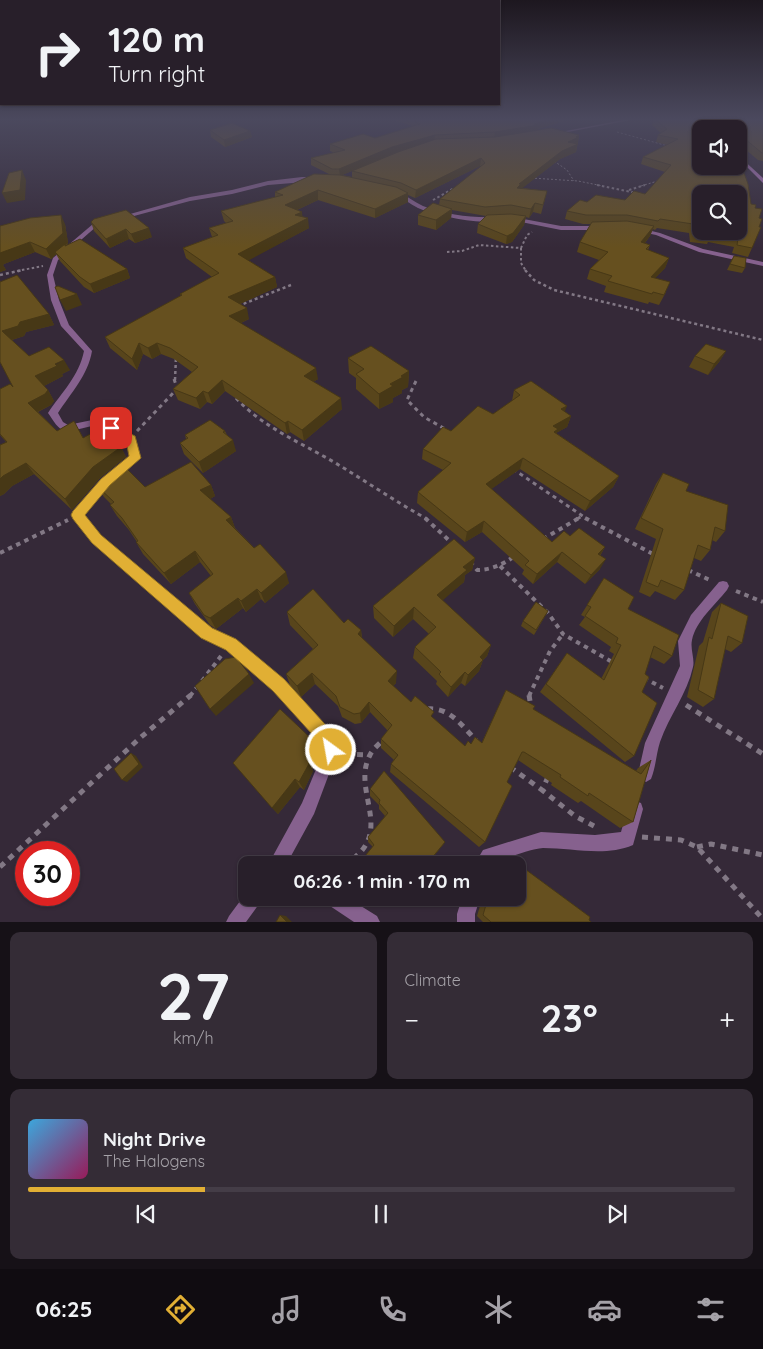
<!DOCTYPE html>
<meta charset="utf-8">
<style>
:root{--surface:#281f2a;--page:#342c36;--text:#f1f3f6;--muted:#a5a2a8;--line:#443d47;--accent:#e1af34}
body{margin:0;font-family:Quicksand,sans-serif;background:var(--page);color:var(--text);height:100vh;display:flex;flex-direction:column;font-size:19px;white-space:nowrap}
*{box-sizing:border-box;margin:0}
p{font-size:16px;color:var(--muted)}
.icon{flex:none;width:28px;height:28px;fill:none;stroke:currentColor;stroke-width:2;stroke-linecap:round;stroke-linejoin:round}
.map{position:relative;height:922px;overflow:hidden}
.drawer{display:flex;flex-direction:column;gap:10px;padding:10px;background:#161117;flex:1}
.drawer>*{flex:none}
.banner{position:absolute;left:0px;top:0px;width:500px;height:105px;box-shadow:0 1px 4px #0004,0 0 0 1px var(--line);background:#281f2a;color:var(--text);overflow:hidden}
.tools{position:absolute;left:692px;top:120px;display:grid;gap:10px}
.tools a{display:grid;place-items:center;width:55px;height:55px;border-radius:10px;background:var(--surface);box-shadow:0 1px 4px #0004,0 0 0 1px var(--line);font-size:25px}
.speed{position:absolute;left:15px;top:841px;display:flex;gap:10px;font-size:25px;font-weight:700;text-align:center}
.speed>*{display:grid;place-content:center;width:65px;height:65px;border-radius:50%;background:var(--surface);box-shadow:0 1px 4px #0004,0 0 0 1px var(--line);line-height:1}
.speed .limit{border:8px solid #d22;background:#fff;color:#111}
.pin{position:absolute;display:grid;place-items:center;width:42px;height:42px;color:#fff;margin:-21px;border-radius:10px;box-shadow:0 2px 8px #0006}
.me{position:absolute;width:55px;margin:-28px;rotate:328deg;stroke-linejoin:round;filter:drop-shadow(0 0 4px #0008)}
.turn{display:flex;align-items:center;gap:18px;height:105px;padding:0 25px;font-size:22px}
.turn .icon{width:65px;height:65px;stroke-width:2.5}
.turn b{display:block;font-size:35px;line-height:42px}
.big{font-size:38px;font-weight:700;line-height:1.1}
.drawer .tile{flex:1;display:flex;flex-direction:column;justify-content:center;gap:8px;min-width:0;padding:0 18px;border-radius:10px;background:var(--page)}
.drawer .dial{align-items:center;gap:0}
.dial b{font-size:65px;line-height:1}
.song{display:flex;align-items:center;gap:15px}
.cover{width:60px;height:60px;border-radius:8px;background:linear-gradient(135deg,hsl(200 70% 55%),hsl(330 70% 35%))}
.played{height:5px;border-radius:2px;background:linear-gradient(90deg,var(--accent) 25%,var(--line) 25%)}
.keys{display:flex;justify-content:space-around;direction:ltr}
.heat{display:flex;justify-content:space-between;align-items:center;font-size:28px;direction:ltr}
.drawer .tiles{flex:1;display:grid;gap:10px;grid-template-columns:1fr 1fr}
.tile:last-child{grid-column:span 2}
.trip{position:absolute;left:238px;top:856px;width:288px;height:50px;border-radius:10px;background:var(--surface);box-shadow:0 1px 4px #0004,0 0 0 1px var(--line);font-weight:700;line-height:50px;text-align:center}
.tab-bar{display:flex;height:80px;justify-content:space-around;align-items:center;background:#100c11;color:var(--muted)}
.tab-bar .icon{width:35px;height:35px}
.tab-bar .active{color:var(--accent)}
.tab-bar b{font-size:22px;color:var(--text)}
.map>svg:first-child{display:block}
</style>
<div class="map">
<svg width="763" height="922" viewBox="0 0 763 922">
<rect width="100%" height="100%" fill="#352938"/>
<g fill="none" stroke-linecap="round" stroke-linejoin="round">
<!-- path-far5 -->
<path stroke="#827885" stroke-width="1" stroke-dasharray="2 2" stroke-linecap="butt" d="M617,132L668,146
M554,161L567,170L574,181
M531,178L578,181L603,186
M641,186L661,180"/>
<!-- path-far4 -->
<path stroke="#827885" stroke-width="2" stroke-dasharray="2.5 2.5" stroke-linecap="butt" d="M597,185L636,193
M629,190L645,185
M433,200L454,188
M521,248V263L526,271
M447,252L462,251L479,245L521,248L527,235L532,232
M17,271L43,266"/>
<!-- path-far3 -->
<path stroke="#827885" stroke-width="2.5" stroke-dasharray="3 3" stroke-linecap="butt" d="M525,270L534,280L554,290L763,340
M0,275L23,270
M238,306L291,285
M175,380L176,357"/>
<!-- path-far2 -->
<path stroke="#827885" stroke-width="3" stroke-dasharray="4 4" stroke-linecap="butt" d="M174,379L177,388
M416,381L407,400L424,417L445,429
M236,398C264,429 307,445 342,467C370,484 398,503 427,519
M137,431L176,390
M513,469L587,519
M577,519L582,516"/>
<!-- path-far1 -->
<path stroke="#827885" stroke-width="4" stroke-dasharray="4.5 4.5" stroke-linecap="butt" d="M425,518L454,545
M585,518L655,555
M543,539L579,518
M0,553L68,520
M470,562L477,570C492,570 503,564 515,556
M500,566L548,613L563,634L614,663
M688,570L712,581
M736,591L763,602
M644,678L663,688
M202,681L221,656
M190,696L198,686
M529,696L550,651L563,634"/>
<!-- path -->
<path stroke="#827885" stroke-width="5" stroke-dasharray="6 6" stroke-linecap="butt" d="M529,695L531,707
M686,705L763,754
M427,709C450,707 461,725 476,740
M345,754L370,755
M510,767L542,790
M548,777L542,790L575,816L594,826
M642,837L681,840L697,847L763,919
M697,847L711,844L763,855
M303,863L320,865
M343,865C399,835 350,792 370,755C373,749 379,744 383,740
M0,867L140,738L191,695"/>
<!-- street -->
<path fill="#86618e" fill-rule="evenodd" d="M628,119H636L552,135L550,134Z
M302,177H317L320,179L317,181L268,185L232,194L190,201L119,220L116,218L190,197L232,190L268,181Z
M396,191C406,195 414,202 423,206C446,215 472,218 496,217L499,219C485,227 434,215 418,208C410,204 403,198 394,194V192Z
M513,217L561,226H602L605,228L602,230H561L511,220V218Z
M105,220L108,222L107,223L97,226L58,260L53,275L59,300L69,325L92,351C88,375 71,393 58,413L63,422L68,425L97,419L134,436L140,458L109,485L84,515L101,536L212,629L236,640L283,680L332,734L338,750L314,814L291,856L294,859L296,865H268L302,803L324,750L321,744L273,690L226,650L202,637L93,542L72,515L101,479L130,457L127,440L96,425L67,432C57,429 54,421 48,413C62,392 79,376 84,351L61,326L51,300L47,275L53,258L93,224Z
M639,228L660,233L703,249L763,262V266L699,252L656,235L637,231L636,230Z
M723,581L727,582L729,586L727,590C715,605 696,621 692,640C690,649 695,659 693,667C687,694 669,716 660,742C656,754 656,767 651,779L646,782L641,779L638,774L645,743L680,666L678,641L691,615L719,582Z
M635,801L641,803L643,809L633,845C605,857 573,848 543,848C529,849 508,858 494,863L493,865H474L483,850L541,832L595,835L621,832L629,803Z
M246,893V898H262L259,904L246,922H226L229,916Z
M324,898H348L377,916L380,922H354L327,904Z
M462,898H480L475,914V922H457V914Z"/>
<!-- secondary -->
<path fill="#b87cc5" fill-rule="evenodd" d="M684,119H688L702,129L701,131Z
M739,156L763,178V183L739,159Z"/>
</g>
<!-- wall -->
<path fill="#58451b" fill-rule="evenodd" d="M36,119H62L50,122Z
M391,119H570L538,129V130L579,135V137L576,152L560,159L522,188L547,191L541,214L533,212L529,218L526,217L524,225L512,242L506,244L477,233L478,224L486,216L452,210L451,218L436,230L418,225V215L439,205L440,199L481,167L480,166L415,198L408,195V202L375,218L318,200L297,210L302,212V217L309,228L248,260L275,277L277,287L240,304L249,319L241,323L318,379L313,382L342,409L304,441L290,432L287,434L225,391L212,404L207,402L200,409L178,400L173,389L192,372L174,359L161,354L152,359L143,354L137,370L110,348L105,337L181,296L180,294L212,277L186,258L183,248L212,237L209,228L226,223L224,221L221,211L275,197V192L329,174L311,165V158L335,153L330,151V144L375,138L413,126ZM386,157L352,171V177L342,175Z
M654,119H693L701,166L751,204L755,208L759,218V227L752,248L748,257L732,253L734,247L708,242L707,244L690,242L689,233L657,228L655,230L653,229L650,236L645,243L650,245L648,250L669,258L665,268L655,278L666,292L659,305L649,302L648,304L604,292L606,286L587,279L590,269L599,260L577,252L580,242L591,224H583L565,219L567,211L587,202L625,200L645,194L665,172L641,164L643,157L667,145L656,142L658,135L661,133L652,125Z
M705,119H763V161L758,160L739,144V129H717Z
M210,130L250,131L252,137L225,147L211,137Z
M94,219L152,237L135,243L129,239L110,248L94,231L91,222Z
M65,224L68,243L66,246L127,269L130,278L94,293L84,287L60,261L56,254L51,259L35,252L4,264L3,265L6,270L0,272V226Z
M734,256L745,268L742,273L727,270Z
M0,282L49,314L54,325L26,332L24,336L12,340L29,356L70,370L62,374L63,376L44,386L48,390L54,401L51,405L38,412L57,431L80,432L83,438L121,447L126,457L100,478L72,510L34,474L12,486L4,494L0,496V445L6,442L0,435V389L13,387Z
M726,351L719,362L708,375L689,367L695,356Z
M348,358L409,371L408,387L402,390V393L393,398V402L379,409L356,389V378L349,373Z
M514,390L565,412L571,416L567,427L556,433L619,476L613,487L585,511L520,469L491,489L552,542L570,536L605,547L600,556V569L585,584L557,562L533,584L522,574L524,570L482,532L465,542L417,503L418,492L443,470L422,459L423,449L451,431L493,414L512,401Z
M225,431L227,435L236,451L203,473L184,454L180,443L186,439L185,435Z
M663,473L686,491L725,531L716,542L712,540L710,550L701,561L694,558L684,590L675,600L655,591L650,597L639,592L656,539L635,529L656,484Z
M96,485L145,487L211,485L215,496L210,499L231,517L235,528L289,583L265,603L261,599L246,612L243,608L216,629L210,625L195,604L189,593L211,576L200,562L171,584L143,554L136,542H137L129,530L117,516L110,505L111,504L104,497Z
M475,558L472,570L465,575L464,582L442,600L491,645L487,656L483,660L479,671L465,686L461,683L448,697L436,684L437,681L413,658L415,647L429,634L413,619L393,637L374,618L373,606Z
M604,578L628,609L672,656L664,664L650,657L645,674L634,756L625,762L540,692L567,653L601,679L614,654L609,651L611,647L579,625L585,617L581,615Z
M721,603L742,643L731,652L725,649L714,699L703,707L687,697L699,646L703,642L712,612Z
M548,611L534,635L521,626L523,621Z
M287,612L344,623L361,630L362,638L396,683L393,686L411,702L432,717L465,746L471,744L482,742L506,690L533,709L636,771L638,768L651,760L633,822L620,828L581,801L578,803L551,785L552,783L518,760L507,782L485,842L479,847L390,772L391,764L394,760L381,748V739L388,731L370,712L361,723L355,724L342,717L338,706L315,684L301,697L290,685L286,674L313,649L290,625Z
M317,744L320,754L312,769L313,771L304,790L300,787L278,814L233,763Z
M370,789L445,842L427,865H362L361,861L373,847L368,842V837L385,816L379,809V805L370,796Z
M510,858L590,917L589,920L591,922H483L477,916L482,899L480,898H516V865H493Z"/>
<!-- shaded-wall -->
<path fill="#473816" d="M48,119H62L50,122Z
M551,119H570L538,129L537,132L494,139L495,132L534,124Z
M250,131L252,137L225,147L224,140Z
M435,135L434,141L392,154L340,176L339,169L392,147Z
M579,135L576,152L560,159L520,190L517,188L519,184L568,142Z
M481,158L480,166L415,198L416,190Z
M22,170L26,180L25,200L7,203L2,193Z
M318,190V200L286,215L285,205Z
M408,193V202L375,218V209Z
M535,203L533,212L529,218L531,209Z
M452,209L451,218L436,230V220Z
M302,212L303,221L308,218L309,228L240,265L238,254L295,215Z
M61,215L65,224L68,243L65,245L69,253L55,252L56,254L51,259L46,249Z
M526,216L524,225L512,242L506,244L507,236Z
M654,226L650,236L638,252L641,242Z
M149,228L152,237L135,243L131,234Z
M126,229L129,239L110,248L106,239Z
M30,242L35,252L4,264L3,265L6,270L0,272V253Z
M669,258L665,268L647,287L651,277Z
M127,269L130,278L94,293L90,284Z
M275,277L277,287L231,308L228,297Z
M77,294L82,305L66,311L60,300Z
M247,308L249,319L232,327L229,316Z
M49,314L54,325L26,332L24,336L8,341L2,331L20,322Z
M139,343L143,354L137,370L132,359Z
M157,343L161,354L152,359L148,348Z
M726,351L719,362L708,375L714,364Z
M64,360L70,370L62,374L63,376L42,387L35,376Z
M316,368L318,379L305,387L304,376Z
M409,371L408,387L402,390V393L393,398V402L379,409V394L401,376Z
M222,380L225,391L212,404L208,393Z
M48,390L54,401L51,405L35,413L28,403Z
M203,391L207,402L200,409L196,398Z
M341,398L342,409L304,441L302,430Z
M567,406L563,416L561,409Z
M571,416L567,427L556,433L554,440L553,426Z
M288,421L290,432L287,434L285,423Z
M233,440L236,451L203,473L199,462Z
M121,447L126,457L100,478L72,510L65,499L93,467Z
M523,458L520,469L483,495L486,484Z
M26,463L34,474L12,486L4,494L0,496V479L3,476Z
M619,476L613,487L585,511L590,501Z
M211,485L215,496L205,502L200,490Z
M231,517L235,528L226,520Z
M484,521L482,532L465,542L467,532Z
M605,547L599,557L598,554Z
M195,551L200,562L171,584L164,573Z
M562,552L557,562L533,584L537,574Z
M475,558L472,570L465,575L464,582L435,607L437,595L463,567Z
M606,559L600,569L585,584L591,575Z
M286,572L289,583L265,603L261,593Z
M257,589L261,599L246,612L241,601Z
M238,598L243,608L216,629L210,618Z
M414,607L413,619L393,637L394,626Z
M361,630L362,642L358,634Z
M491,645L487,656L483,660L479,671L465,686L468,675L480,657Z
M397,671L396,683L388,692V681Z
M465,672L461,683L448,697L451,687Z
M312,673L315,684L301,697L297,686Z
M249,674L254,683L216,716L210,709Z
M369,702L370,712L361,723L360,713Z
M317,744L320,754L312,769L313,771L304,790L299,782L308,761Z
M131,753L136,756L143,767L127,782L122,780Z
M295,779L300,787L278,814L272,808Z
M280,915L286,916L292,922H287Z"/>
<!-- building -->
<path fill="#66501f" stroke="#473816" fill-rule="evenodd" d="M411,119H551L534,124L538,125L495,132L435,135L392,147L339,169H332L311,158L345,150L330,144L363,134L375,138L420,124L415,122L419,121Z
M655,119H693L695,120L701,137V166L742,167L748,184L751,204L756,205L755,208L762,209L759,218L762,219L759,227H761L752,248L737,245L738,238L712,233L711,235L694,233L693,224L660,219L658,221L627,215H586L567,211L580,200L587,202L596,195L625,200L634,191L645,194L671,165L643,157L678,139L658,135L667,129ZM701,194H739V231H701Z
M717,119H763V153H762L739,134V129H733L723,121L725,126Z
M232,123L250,131L224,140L210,130Z
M551,128L579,135L576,137H579L568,142L578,144L562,151L519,184H521L517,188L547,191L543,205L535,203L531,209L511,205L485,207L440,199L485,163L481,158L416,190L401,183L352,171L398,152L436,139L495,137Z
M22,170L20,190L2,193L9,173Z
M314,174L340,175L396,187L408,193L375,209L318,190L285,205L302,212L295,215L308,218L238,254L275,277L228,297L247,308L229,316L316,368L304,376L341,398L302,430L288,421L285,423L222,380L208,393L203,391L196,398L173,389L198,367L170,348L157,343L148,348L139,343L132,359L105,337L182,295L180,294L219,273L183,248L218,235L209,228L233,221L221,211L283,195L275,192Z
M433,203L452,209L436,220L418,215Z
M126,210L149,228L131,234L126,229L106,239L91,222L94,219Z
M511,214L526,216L513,233L507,236L478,224L487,215Z
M61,215L63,233L46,249L30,242L0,253V226L30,218Z
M627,221L654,226L641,242L650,245L646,249L669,258L651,277L670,282L664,295L653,292L652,294L608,281L612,276L590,269L608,252L580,242L592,222Z
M80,239L127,269L90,284L80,277L55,252L65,244V246Z
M734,256L746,258L745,268L730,264Z
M17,275L49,314L20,322L18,326L2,331L29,356L49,347L64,360L55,364L57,366L35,376L48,390L45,394L28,403L57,431L74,421L83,438L101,428L121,447L93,467L65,499L26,463L3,476L0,479V445L7,442L0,434V389L10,384L13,387L0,362V282Z
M58,286L77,294L60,300L55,287Z
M706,344L726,351L714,364L695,356Z
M371,346L409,371L401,376L403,377L390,384L393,386L379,394L356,374L364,369L348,358Z
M531,381L567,406L561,409L571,416L553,426L558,429L554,432L619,476L590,501L523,458L486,484L552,542L564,531L570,536L579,528L605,547L598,554L606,559L591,575L562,552L537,574L525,565L529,561L484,521L467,532L418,492L451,463L423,449L443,427L451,431L478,406L493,414L520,395L514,390Z
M210,420L225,431L223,432L233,440L199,462L180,443L188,438L185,435Z
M191,462L211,485L200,490L231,517L226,520L254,548L260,544L286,572L261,593L257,589L241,601L238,598L210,618L204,615L189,593L213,574L195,551L164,573L136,542L138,541L122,518L110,505L114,502L96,485L126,468L145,487Z
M663,473L689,484L686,491L728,505L725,531L715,527L710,550L698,545L684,590L661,580L658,587L646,582L663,529L641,518Z
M454,539L475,558L463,567L467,570L437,595L491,645L480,657L483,660L468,675L465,672L451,687L439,674L441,672L415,647L436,627L414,607L394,626L373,606Z
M604,578L634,597L628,609L679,635L672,656L654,646L645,674L649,677L642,692L657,703L634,756L546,684L567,653L604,680L621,645L616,643L618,638L585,616L591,607L587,605Z
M313,589L344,623L348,619L361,630L358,634L397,671L388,681L411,702L415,696L434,712L431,716L465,746L468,741L471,744L475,737L482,743L506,690L535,706L533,709L641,774L651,760L633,822L589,793L588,796L560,777L561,775L524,752H522L507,782L512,786L485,842L391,764L398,755L381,739L392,725L369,702L360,713L354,714L340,707L336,696L312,673L297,686L286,674L318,645L287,612Z
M536,602L548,611L536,630L523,621Z
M721,603L748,616L742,643L728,636L714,699L698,690L709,637L712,639Z
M236,657L249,674L210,709L195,686L225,659Z
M280,709L317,744L308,761L310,762L299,782L295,779L272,808L233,763Z
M131,753L139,764L122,780L114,769Z
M384,771L445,842L426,865H364L361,861L374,845L368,837L388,813L379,803L380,800L370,789Z
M510,858L590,917L589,920L591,922H491L483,915L488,898H516V865H495L496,863Z
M280,915L287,922H276Z"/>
<!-- sky -->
<linearGradient id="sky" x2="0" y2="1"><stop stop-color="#1d171f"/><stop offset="0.48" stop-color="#4b495e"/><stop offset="1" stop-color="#4b495e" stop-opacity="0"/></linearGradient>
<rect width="763" height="248" fill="url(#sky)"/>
<!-- route -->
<path fill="#e1af34" stroke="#927222" d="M111,424L135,436L141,458L110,485L85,515L101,535L212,628L236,639L284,679L333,733L340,750L337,756L331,758L325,756L321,744L273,691L226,650L201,638L92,543L73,519L71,515L73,511L101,479L129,456L126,441L106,428Z"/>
</svg>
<div class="tools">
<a><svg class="icon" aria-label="sound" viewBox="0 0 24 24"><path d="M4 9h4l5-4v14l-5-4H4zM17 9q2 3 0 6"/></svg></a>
<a><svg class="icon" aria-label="search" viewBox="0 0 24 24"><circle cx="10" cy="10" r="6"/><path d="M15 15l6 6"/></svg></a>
</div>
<div class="speed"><div class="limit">30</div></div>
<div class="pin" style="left:111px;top:428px;background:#d93025"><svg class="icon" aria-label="arrive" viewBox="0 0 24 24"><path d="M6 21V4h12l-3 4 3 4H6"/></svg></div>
<svg class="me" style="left:331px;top:750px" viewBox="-20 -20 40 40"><circle r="17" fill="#e1af34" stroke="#fff" stroke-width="3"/><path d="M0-11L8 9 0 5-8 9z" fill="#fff"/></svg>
<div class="trip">06:26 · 1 min · 170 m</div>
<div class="banner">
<div class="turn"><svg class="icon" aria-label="right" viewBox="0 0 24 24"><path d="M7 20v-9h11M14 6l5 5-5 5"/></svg><div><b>120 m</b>Turn right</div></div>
</div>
</div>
<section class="drawer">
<div class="tiles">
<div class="tile dial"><b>27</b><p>km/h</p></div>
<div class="tile"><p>Climate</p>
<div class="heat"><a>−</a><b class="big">23°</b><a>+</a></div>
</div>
<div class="tile">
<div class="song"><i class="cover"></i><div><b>Night Drive</b><p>The Halogens</p></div></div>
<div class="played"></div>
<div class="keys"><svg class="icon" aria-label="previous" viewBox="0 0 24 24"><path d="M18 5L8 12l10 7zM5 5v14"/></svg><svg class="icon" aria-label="pause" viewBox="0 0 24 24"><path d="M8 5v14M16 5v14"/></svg><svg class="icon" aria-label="next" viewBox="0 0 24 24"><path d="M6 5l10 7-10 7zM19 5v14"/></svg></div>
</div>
</div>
</section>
<nav class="tab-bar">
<b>06:25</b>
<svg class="icon active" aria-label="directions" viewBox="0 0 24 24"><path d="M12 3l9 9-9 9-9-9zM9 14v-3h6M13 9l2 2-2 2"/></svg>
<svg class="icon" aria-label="music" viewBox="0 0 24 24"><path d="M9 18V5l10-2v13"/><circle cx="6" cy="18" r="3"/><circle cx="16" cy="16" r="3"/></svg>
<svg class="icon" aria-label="phone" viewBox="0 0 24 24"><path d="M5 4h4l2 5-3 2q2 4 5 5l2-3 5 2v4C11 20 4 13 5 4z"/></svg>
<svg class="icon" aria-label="climate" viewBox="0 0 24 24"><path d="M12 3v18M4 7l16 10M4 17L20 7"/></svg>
<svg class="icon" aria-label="car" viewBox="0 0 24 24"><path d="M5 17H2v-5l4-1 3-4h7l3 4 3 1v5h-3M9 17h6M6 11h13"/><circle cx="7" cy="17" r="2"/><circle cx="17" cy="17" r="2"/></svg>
<svg class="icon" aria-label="filters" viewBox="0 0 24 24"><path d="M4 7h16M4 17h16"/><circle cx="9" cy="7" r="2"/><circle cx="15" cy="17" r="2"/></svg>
</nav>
